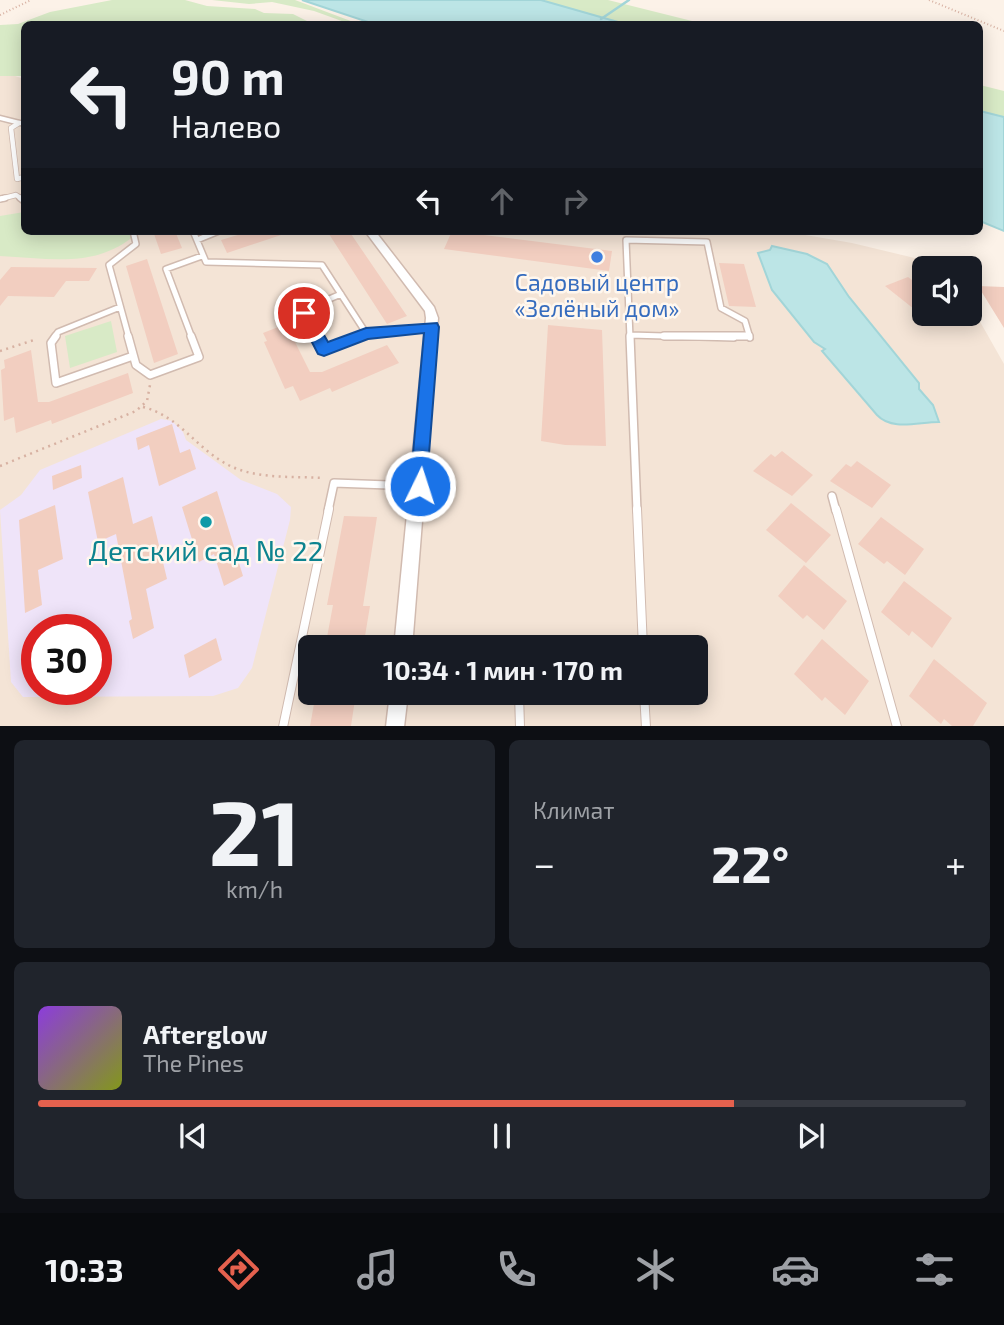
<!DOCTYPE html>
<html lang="ru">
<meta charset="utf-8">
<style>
:root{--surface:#171b24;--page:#20242c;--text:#f1f3f6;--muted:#9ea1a6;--line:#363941;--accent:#e5614e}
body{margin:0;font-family:"Exo 2",sans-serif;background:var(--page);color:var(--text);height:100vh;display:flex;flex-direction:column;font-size:26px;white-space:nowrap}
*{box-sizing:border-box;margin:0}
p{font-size:23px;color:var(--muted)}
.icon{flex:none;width:38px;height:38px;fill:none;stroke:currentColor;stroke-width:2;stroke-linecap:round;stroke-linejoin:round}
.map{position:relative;height:726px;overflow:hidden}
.sheet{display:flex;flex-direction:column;gap:14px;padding:14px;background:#0d0f14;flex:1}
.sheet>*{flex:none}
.guide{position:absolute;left:21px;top:21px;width:962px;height:214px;border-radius:10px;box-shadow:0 4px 18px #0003;background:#171b24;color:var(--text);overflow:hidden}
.tools{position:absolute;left:912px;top:256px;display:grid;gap:14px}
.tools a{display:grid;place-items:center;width:70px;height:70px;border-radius:10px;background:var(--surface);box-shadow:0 4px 18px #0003;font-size:35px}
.speed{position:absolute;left:21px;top:614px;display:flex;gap:14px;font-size:35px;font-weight:700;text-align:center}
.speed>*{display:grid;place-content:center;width:91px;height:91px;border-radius:50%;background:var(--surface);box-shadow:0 4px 18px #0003;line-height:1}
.speed .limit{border:10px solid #d22;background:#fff;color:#111}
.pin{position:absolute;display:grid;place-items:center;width:60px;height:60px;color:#fff;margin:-30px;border:4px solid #fff;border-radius:50%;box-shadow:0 2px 7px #0007}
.me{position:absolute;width:77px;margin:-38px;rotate:4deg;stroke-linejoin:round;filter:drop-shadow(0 0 5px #0008)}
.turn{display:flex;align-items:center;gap:24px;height:147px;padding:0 35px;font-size:32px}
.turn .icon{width:91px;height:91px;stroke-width:2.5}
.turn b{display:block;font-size:49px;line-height:60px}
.lanes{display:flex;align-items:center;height:66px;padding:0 35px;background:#0003;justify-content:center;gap:35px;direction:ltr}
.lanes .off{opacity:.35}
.big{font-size:52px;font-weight:700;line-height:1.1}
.sheet .widget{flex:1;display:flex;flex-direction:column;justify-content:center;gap:10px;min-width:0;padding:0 24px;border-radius:10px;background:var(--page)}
.sheet .dial{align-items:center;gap:0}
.dial b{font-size:91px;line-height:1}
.song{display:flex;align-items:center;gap:21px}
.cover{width:84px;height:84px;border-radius:10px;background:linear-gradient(135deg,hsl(270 70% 55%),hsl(70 70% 35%))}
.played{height:7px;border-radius:4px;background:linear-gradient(90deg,var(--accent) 75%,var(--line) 75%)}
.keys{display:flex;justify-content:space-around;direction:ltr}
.heat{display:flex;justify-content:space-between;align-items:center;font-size:38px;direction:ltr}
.sheet .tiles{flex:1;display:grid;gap:14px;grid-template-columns:1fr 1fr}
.widget:last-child{grid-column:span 2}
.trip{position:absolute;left:298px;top:635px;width:410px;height:70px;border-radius:10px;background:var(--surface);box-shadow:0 4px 18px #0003;font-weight:700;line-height:70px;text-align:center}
.menu{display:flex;height:112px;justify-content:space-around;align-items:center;background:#090b0e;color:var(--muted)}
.menu .icon{width:49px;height:49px}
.menu .selected{color:var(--accent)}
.menu b{font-size:32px;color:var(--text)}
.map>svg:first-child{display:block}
</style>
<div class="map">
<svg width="1004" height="727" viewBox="0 0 1004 727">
<rect width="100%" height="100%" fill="#fcf2e8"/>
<!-- residential -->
<path fill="#f4e4d6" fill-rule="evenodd" d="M0,71L24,79V231H782L852,243L948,266L924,268V313H970V304L1004,364V726H0ZM37,630H96V690H37ZM310,648H695V693H310Z"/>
<!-- education -->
<path fill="#efe4f9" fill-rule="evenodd" d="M161,419L172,421L183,432L186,440L241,480L277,494L291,507L290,520L252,668L238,688L213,696L23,697L11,682L0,510L21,495L40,470ZM37,630H96V690H37Z"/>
<!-- green -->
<path fill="#d8eac6" d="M112,0H185L207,6L255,9L264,13L293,14L313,24H24V76H0V25L18,24L50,12Z
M212,0H295L356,23L350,24L314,11L272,2L249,4Z
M543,0H608L704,24H618Z
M980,85L1004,91V120L980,114Z
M24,212V231H128L134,236C93,269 49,258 0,256V216Z
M111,321L117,352L70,368L65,336Z"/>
<!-- water -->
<path fill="#bce5e6" stroke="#a2d5d8" stroke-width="2" d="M302,0H541L625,24H374Z
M980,111L1004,117V231L980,221Z
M772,246L807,254L827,264L849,297L919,383V389L933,405L939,422C918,422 892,431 877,415L822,351L825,349L814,342L772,290L758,253L770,250Z"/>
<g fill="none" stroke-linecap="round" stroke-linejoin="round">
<!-- stream -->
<path stroke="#a2d5d8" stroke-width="2.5" d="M601,19L629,0"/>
</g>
<!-- building -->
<path fill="#f2cec0" d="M153,231H175L182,248L161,254Z
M251,231H286L287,233L227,253L221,240Z
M327,231H349L407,316L387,324Z
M452,231L612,251L609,271L444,249Z
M147,259L178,354L154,363L126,266Z
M719,263L744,264L756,307L729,306Z
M11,267L97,268L89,281H66L54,297L8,296L0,306V280Z
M908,277L924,289V305L914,309L885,286Z
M978,286L1004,287V328Z
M286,324L310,372H322L387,345L399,363L332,392L330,388L300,401L293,386L285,389L264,342L267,341L263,333Z
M548,325L602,330L606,446L565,445L541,441Z
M31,350L38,402H49L128,373L133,393L52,424L51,420L16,433L14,417L4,421L1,370L5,368L4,360Z
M172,424L180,453L190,449L196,469L159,486L149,445L138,450L136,438Z
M782,451L813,475L792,496L753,471L771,454L775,457Z
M857,461L891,485L872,508L830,481L846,464L851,467Z
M81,465L82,478L53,490L52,476Z
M123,477L133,524L152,516L167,579L146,589L154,628L133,639L129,621L132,619L116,534L98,542L88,492Z
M217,491L243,576L224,586L214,554L199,562L182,507Z
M791,503L831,535L806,563L766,530Z
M55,505L63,559L38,570L42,605L25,613L19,520Z
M344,516L377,517L363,606H370L363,648H325L333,605H327Z
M881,517L924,549L905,575L887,561L884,564L858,544Z
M804,565L847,601L824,630L807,615L803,619L778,596Z
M904,581L952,618L932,648L912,631L909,636L881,612Z
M216,638L222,660L189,678L184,655Z
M822,639L869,681L845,715L825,697L822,701L794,674Z
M934,659L987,703L973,726H952L944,719L941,724L909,696Z
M316,693H356L351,726H310Z"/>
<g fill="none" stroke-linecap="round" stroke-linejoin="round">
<!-- lane-far3 casing -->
<g stroke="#d1bbb0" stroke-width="6">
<path id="lane-far3" d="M19,123L11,128L17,179L24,177
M16,195L22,199
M0,199L16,195"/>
</g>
<!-- lane-far2 casing -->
<g stroke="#d1bbb0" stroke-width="8">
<path id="lane-far2" d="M20,198L24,201
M0,199L5,198
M193,231L206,262L322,265L366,333
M197,240L219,231
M630,335L734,338
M54,338L58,332L120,307
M129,338L109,265L136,244L133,231
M192,338L166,269L202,256
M317,338L304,313L308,308L341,294
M355,338L366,333L432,327
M630,338L626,240L707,242L721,308L745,321L750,338"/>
</g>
<!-- lane-far1 casing -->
<g stroke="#d1bbb0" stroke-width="10">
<path id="lane-far1" d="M56,336L51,343L56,383L133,356
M128,336L136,365L150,375L199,357L191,336
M316,336L324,350L359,336
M630,336L637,511
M664,336H749
M832,496L836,511
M328,511L334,483L416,486"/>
</g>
<!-- lane casing -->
<g stroke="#d1bbb0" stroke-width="10">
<path id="lane" d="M637,509L643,648
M836,509L897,727
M518,648V641L643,646
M519,693L520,727
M644,693L646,727
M283,727L329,509"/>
</g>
<!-- street casing -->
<g stroke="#d1bbb0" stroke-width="3">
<path id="street" d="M0,116L24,122V126L0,120Z
M365,231H375L434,307L438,318L412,648H394L426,318L425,311Z
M390,693H408L404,727H386Z"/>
</g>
<!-- path-far1 -->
<path stroke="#d7b1a2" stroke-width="2" stroke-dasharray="1 2.5" stroke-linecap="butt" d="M929,0L1004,31
M0,15L31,0"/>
<!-- path -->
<path stroke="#d7b1a2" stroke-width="2.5" stroke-dasharray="2 4.5" stroke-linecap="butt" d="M0,351L34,340
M143,407C178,416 193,444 223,462C252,480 291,476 324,478
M0,466L136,411L147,401L150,385"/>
<!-- lane-far3 -->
<use href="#lane-far3" stroke="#fff" stroke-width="4.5"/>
<!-- lane-far2 -->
<use href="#lane-far2" stroke="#fff" stroke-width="5"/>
<!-- lane-far1 -->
<use href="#lane-far1" stroke="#fff" stroke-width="7"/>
<!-- lane -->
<use href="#lane" stroke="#fff" stroke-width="8"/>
<!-- street -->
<use href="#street" fill="#fff" fill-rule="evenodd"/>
</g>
<!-- route -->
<path fill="#1a73e8" stroke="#114b97" stroke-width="2" d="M304,308L309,309L328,342L366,328L437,323L439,327L426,492L420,495L413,492L410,486L424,333L368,339L324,356L318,354L297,313Z"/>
<!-- markers -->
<circle fill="#3f7fe0" stroke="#fff7ee" stroke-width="2.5" cx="597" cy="257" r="7"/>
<circle fill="#0f9aa8" stroke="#fff7ee" stroke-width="2.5" cx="206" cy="522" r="7"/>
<g text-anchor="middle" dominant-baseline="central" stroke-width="5" stroke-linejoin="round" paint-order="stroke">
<!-- shop labels -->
<g font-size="23" fill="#366cbe" stroke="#fff7ee">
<text x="597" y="282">Садовый центр<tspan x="597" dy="26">«Зелёный дом»</tspan></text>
</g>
<!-- near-culture labels -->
<g font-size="28" fill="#0d838f" stroke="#fff7ee">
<text x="206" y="550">Детский сад № 22</text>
</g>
</g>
</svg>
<div class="tools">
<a><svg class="icon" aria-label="sound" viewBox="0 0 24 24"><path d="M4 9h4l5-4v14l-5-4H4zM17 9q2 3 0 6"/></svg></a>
</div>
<div class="speed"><div class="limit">30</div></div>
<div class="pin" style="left:304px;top:313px;background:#d93025"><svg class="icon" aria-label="arrive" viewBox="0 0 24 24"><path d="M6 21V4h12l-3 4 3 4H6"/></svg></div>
<svg class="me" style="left:420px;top:486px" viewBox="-20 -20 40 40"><circle r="17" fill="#1a73e8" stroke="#fff" stroke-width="3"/><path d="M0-11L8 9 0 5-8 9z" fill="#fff"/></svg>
<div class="trip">10:34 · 1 мин · 170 m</div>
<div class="guide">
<div class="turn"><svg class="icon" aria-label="left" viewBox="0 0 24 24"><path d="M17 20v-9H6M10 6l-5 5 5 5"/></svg><div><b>90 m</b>Налево</div></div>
<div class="lanes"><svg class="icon" aria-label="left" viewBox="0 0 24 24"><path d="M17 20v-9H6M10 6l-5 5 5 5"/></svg><svg class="icon off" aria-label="ahead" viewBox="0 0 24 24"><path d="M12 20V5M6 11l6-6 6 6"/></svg><svg class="icon off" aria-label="right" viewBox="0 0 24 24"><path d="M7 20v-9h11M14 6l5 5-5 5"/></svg></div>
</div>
</div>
<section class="sheet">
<div class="tiles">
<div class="widget dial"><b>21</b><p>km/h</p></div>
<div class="widget"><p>Климат</p>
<div class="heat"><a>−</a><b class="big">22°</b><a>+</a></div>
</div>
<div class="widget">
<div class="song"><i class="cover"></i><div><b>Afterglow</b><p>The Pines</p></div></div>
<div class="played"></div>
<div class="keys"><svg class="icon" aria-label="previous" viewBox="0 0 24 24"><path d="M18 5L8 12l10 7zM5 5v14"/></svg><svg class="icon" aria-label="pause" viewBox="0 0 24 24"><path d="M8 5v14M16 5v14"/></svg><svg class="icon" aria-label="next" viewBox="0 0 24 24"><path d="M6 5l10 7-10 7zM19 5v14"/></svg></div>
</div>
</div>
</section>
<nav class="menu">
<b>10:33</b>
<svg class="icon selected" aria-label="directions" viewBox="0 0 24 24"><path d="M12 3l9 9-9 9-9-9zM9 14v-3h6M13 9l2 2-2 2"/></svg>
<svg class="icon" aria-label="music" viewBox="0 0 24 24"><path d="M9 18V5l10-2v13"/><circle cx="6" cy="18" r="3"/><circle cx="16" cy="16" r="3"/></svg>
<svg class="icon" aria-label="phone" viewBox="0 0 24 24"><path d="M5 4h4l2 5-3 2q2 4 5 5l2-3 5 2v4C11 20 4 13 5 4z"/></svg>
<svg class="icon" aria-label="climate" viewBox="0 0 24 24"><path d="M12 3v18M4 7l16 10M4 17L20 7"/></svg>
<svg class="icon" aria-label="car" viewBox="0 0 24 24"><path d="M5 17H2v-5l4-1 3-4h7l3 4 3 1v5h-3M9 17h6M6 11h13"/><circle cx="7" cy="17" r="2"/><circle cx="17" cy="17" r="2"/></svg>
<svg class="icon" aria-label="filters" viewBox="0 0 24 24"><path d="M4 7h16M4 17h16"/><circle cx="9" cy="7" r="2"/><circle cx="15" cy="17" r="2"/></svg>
</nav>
